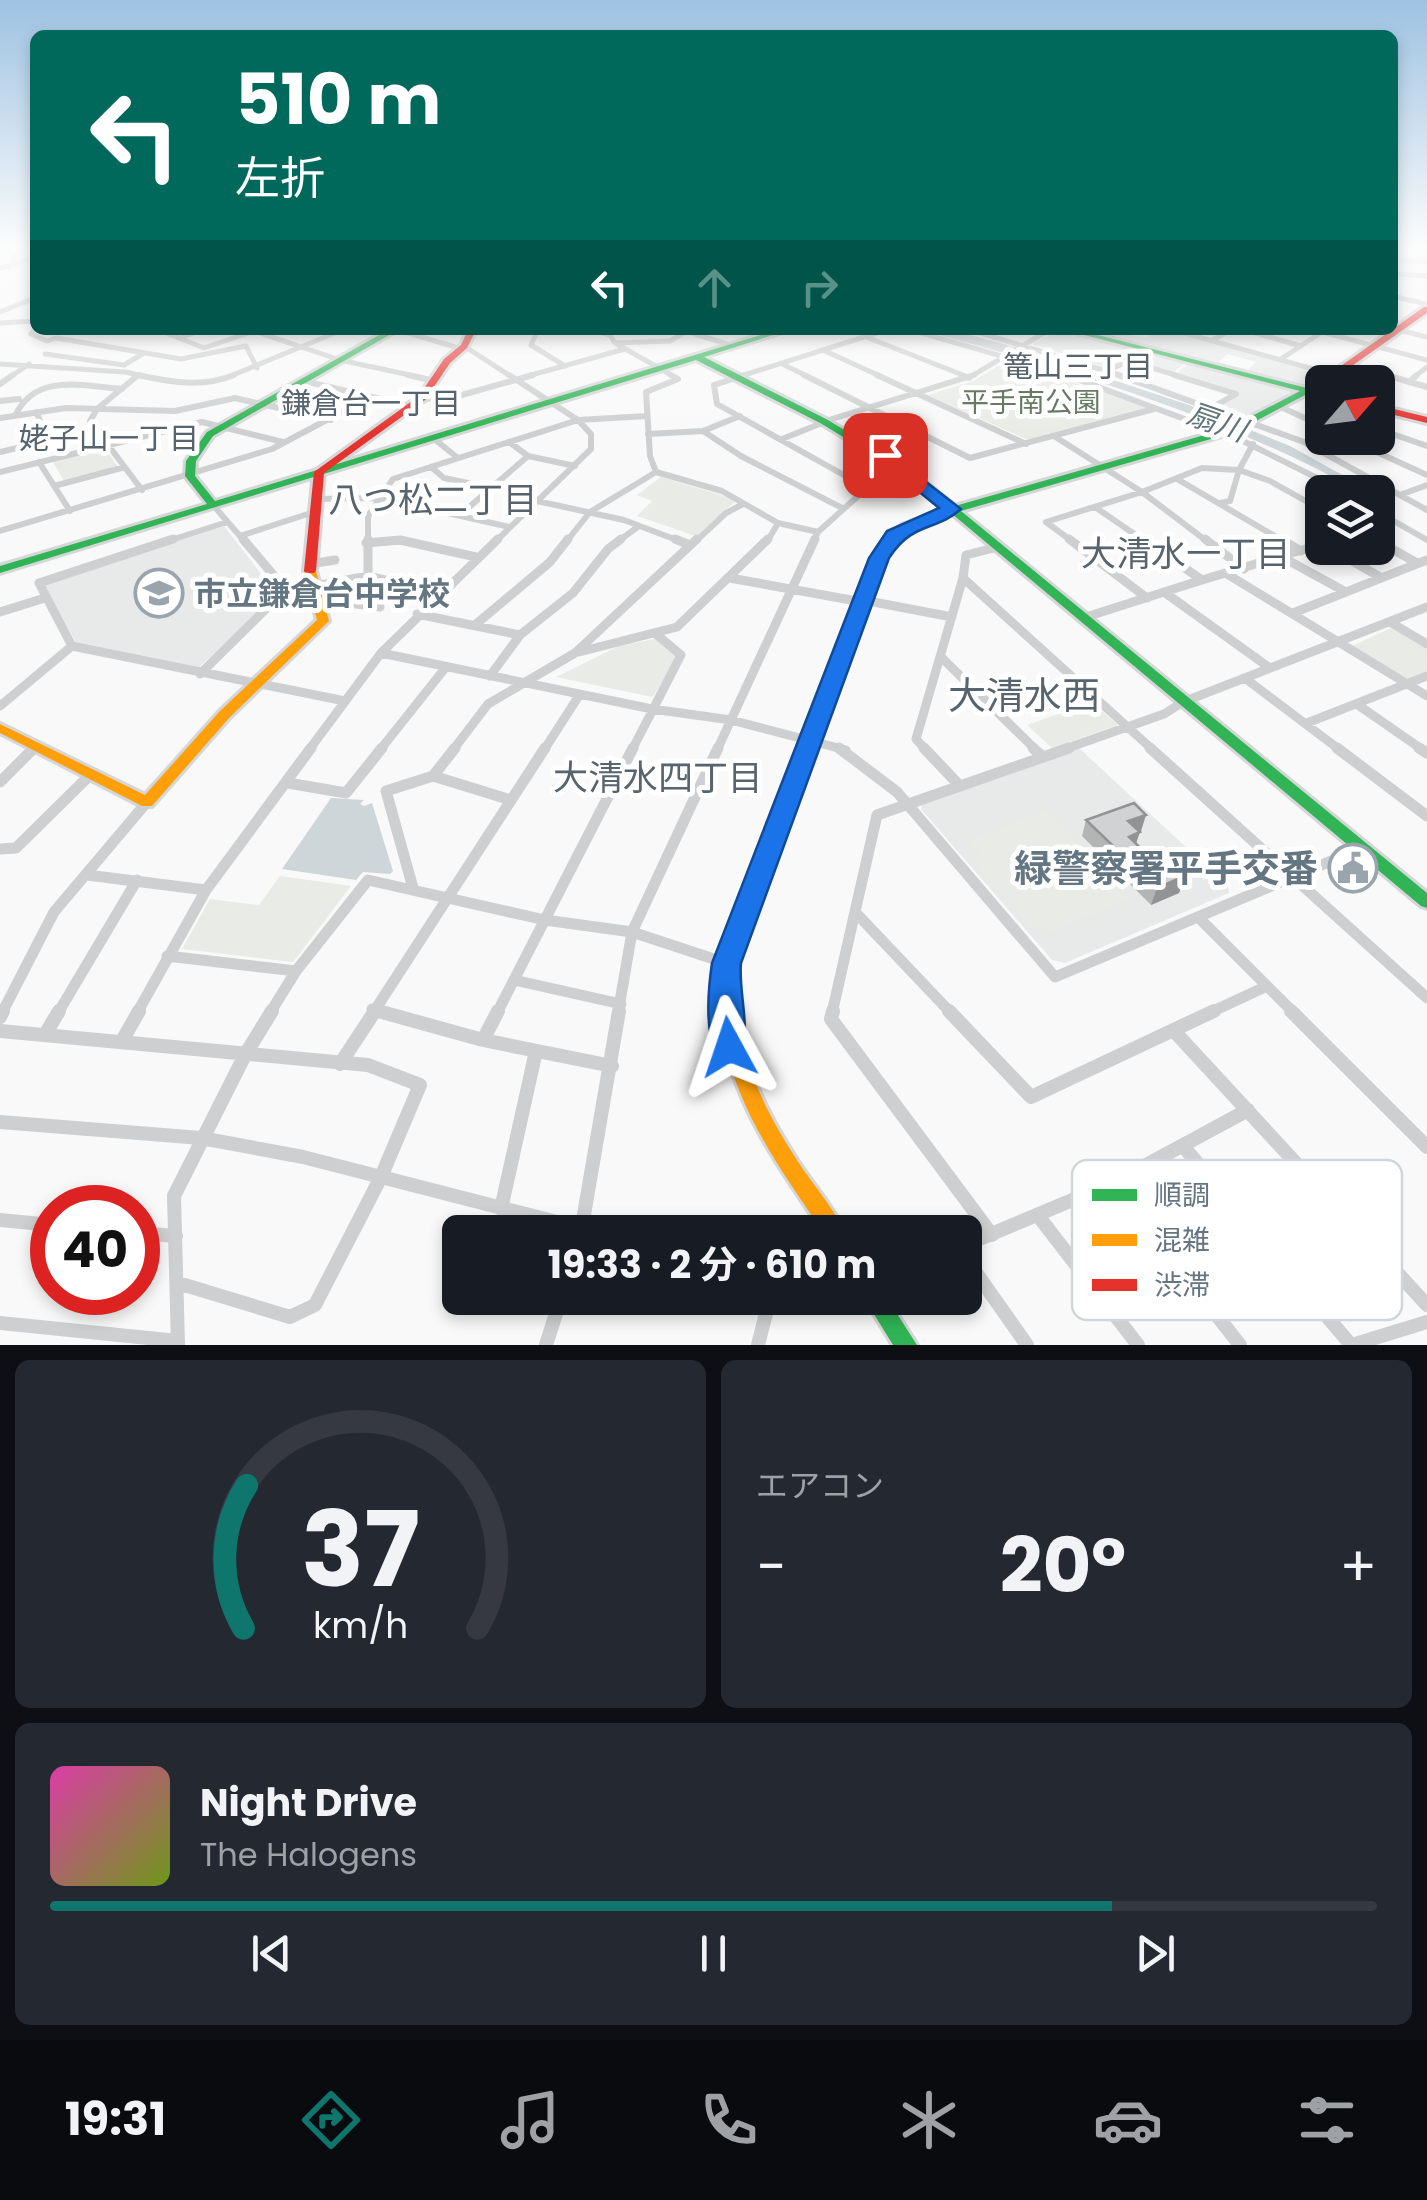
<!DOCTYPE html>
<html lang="ja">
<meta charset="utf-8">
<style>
:root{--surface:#171b24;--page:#242831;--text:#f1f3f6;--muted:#9ea1a6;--line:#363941;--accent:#0f766e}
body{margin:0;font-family:Poppins,"Noto Sans JP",sans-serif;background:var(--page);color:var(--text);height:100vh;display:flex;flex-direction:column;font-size:38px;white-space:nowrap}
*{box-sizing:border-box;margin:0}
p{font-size:32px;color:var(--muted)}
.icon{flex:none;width:55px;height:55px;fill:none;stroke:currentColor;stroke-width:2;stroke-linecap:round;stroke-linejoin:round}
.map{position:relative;height:1345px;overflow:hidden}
.sheet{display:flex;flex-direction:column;gap:15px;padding:15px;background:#0d0f14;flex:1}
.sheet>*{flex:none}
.guide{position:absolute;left:30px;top:30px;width:1368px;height:305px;border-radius:15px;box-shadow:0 5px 15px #0003;background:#00695c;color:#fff;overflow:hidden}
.needle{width:65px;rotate:62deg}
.fabs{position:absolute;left:1305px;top:365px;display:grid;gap:20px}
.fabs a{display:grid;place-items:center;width:90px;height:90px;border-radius:15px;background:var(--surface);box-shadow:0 5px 15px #0003;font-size:50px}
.speed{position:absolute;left:30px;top:1185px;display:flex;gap:20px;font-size:50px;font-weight:700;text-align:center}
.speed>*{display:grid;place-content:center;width:130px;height:130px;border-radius:50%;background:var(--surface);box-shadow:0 5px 15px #0003;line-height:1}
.speed .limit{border:15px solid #d22;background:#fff;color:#111}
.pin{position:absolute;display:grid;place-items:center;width:85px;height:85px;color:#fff;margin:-42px;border-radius:20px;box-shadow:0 5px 15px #0006}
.me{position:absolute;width:110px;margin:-55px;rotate:355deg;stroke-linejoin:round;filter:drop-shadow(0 0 8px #0008)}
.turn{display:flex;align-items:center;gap:35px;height:210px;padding:0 40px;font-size:45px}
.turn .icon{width:130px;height:130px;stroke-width:2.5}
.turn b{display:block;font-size:70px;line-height:85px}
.lanes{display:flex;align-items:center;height:95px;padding:0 40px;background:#0003;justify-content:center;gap:50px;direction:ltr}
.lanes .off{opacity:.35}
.big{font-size:75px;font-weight:700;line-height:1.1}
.sheet .tile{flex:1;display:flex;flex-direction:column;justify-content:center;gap:15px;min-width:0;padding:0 35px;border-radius:15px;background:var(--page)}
.sheet .dial{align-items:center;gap:0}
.dial svg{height:260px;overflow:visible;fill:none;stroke:var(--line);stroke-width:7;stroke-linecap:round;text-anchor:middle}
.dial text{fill:var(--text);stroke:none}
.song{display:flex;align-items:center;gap:30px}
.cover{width:120px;height:120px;border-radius:15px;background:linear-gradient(135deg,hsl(320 70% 55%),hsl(80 70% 35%))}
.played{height:10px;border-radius:5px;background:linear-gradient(90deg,var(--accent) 80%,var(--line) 80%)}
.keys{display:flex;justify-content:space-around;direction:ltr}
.heat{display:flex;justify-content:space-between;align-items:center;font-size:55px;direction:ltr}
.sheet .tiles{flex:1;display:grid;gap:15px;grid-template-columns:1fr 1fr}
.tile:last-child{grid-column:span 2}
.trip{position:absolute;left:442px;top:1215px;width:540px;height:100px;border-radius:15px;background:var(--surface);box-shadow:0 5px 15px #0003;font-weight:700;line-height:100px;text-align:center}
.menu{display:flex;height:160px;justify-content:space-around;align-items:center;background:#090b0e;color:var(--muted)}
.menu .icon{width:70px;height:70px}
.menu .active{color:var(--accent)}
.menu b{font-size:45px;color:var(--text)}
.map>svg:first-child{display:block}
</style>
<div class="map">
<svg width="1427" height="1345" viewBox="0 0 1427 1345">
<rect width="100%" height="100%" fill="#f9f9f9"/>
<!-- built -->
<path fill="#e8e9e9" d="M1060,330L1183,361L1185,363L1174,372L1128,360L1107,368L1032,344Z
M1108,330L1146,338L1157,330H1169L1327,375L1305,384L1248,370L1256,362L1227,354L1219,362L1097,332Z
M1189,363L1290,388L1293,391L1280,404L1246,418L1217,406L1238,395L1177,373Z
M224,526L272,588L262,609L199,667L76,642L43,584Z
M1079,748L1228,886L1229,893L1065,963L1052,960L921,809L922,805Z"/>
<!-- green -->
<path fill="#e8ebe6" d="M1008,360L1151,408L1028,440L928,395L973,381Z
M105,448L118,467L64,481L53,462Z
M661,477L737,500L696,536L637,516L652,501L637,495Z
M1391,628L1427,647V672L1411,679L1403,678L1352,646Z
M660,638L680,652L653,697L556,677L619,646Z
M1092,702L1118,725L1052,748L1027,725Z
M1046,810L1132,899L1048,932L1030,926L971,860L981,855L968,841Z
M280,876L351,886L293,962L182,949L210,899L259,905Z"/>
<!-- water -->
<path fill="#ced6d9" d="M921,330H951L1004,344L1189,405L1290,446L1373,492H1361C1223,416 1073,371 921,330Z
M331,798L364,800L360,804L364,806L372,803L393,871L390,874L363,872L356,880L282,869Z"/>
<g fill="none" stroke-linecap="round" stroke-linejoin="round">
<!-- fast casing -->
<g stroke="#d5d6d7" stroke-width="6">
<path id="fast" d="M388,330H398L213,436L196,461L195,476L215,501L777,330H789L704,357L828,420L914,473L955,506L1229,428L1300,391L1065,330H1078L1307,388L1319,381H1325L1326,382H1322V386L1316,390L1322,392V396L1309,393L1235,432L961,511L1427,893V908L1421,906L951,513L941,514V510L945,509L908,477L822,424L696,360L0,573V566L207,504L185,476L186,461L207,432Z
M864,1298H887L917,1345H893Z"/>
</g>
<!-- slow casing -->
<g stroke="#d5d6d7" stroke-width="6">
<path id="slow" d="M945,509L949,510V514L910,529L890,546L734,963C737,1045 752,1091 797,1160C812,1184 833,1206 844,1232H823C783,1173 738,1112 724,1040C718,1015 718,989 718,963L880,545L902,525Z
M310,568L316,571L329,621L230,717L152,806H142L0,733V724L145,795L220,711L317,620L304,571Z"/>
</g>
<!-- jam casing -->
<g stroke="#d5d6d7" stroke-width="6">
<path id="jam" d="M1424,307H1427V313L1329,382L1321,384V380Z
M468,330H476L467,348L450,363L425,400L324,473L316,571L314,573H306L304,571L314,472L419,396L444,359L461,345Z
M1378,405L1427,417V423L1378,411Z"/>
</g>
<!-- street-far4 -->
<path stroke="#cecfd0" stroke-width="5" d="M8,246L14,257L9,267
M1392,260L1427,262
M0,268L35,257
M1392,274L1427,276
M1392,296L1427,304
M0,312L35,298
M0,323L35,321
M35,328L31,334L47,341L56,338L181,359L246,346L257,368
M108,330H127
M159,330L204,348L254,331
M251,330L340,360L419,377
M398,330L462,349
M538,330L531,345L565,366
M592,330L610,335L615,343L675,377
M683,330L733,346
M911,330L1074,377
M970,330L1126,377
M1173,330L1335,375
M1245,330L1301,346
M1315,330L1427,360
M1399,330L1427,337
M182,337L203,330
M866,337L968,377
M1211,341L1230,330
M615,343L670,341L689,330
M464,346L512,377
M823,350L882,377
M45,354L124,365L144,353
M1281,359L1322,332
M780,363L809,377
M0,364L125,372L148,377
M1352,365L1394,377
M1109,370L1129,361L1182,377
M10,377L29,364
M228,377L342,330
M524,377L625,349
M738,377L886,330
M970,377L1049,330
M1414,377L1427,367"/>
<!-- street-far3 -->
<path stroke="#cecfd0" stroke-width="6" d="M138,375C169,382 203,388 234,375
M408,375L435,381
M745,375L714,385L717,404L867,488L818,532L813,542
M804,375L970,458L1154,409
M877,375L1026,444
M961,375L969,378
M1066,375L1241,440L1345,492
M1118,375L1304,442L1427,510
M1174,375L1236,394L1211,408
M1386,375L1427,387
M137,376L97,409L90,421L142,490
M304,381L410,406
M1409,382L1417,375
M0,384L13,375
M422,398L444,400L533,375
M0,401L19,399
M1283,408L1322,426
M36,412L49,440
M15,416C35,372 83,386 122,389
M0,418L66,408L175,411L235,398L331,420
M1378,429L1427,446
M703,431L741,456L844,509
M648,434L703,431L740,416
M1054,436L1142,492L1208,542
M433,438L458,458
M1346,438L1427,475
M782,439L832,419L974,375
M509,442L528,456L575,466
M0,452L96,429
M39,462L70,511
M431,467L444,478L492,488
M0,472L202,422L283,442
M656,472L650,456L646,392L678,379L671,375
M656,472L722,491L778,523L818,532
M1177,479L1285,542
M54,486L125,467
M1400,495L1427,485
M316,499L380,498L510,527
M537,501L624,520L682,542
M1220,503L1230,501L1239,470L1253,444
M213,505L245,542
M1095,507L1146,542
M1378,512L1427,540
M460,515L528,456
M0,531L272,449L370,397
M240,536L314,512
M165,542L227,522
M368,542V516L393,479L578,420L647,416
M378,542H409
M495,542L591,449V434L578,420L509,375
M566,542L590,512L656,472
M617,542L639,526
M695,542L726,513L743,504
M767,542L778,523
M1073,542L1046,522L1142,492L1202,468L1239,470L1270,481L1322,510"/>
<!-- street-far2 -->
<path stroke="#cecfd0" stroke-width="9" d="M368,539V576
M675,539L690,545
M1069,539L1147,598
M1143,539L1202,580L1322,544
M1205,539L1244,569
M1281,539L1301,551
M1378,541L1417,563
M366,543L400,540L476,557
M1330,548L1380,577
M1282,557L1344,591
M310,564L335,560
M1227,574L1427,696
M730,578L862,602
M963,578L1153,750
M315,586L368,576L439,593
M1164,592L1202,580
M278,597L317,592
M863,600L952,617
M321,608L349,603L380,607
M0,612L45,598
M1293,613L1427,560
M417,614L520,635
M1083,618L1164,592L1270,668
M1390,622L1427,644
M475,625L550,562L568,539
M72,646L345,701
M72,646L39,583L173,539
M579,652L677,627L768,539
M381,653L652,709L731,720L846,750
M941,657L1036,750
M200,674L278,597L275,577L243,539
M490,676L520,635L573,593L608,549L621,539
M1246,679L1340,750
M1358,705L1423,750
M0,706L72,646
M1307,723L1427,676
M32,750L36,746
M309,750L381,653L498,539
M380,750L446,667
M453,750L488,704L575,653L697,539
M544,750L580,694
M632,750L681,655L656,634
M717,750L815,539
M926,750L916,739L963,578L966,555L998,547
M1062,750L1164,714L1183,702L1427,607"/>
<!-- street-far1 -->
<path stroke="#cecfd0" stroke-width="11" d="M839,748L897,792L1055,977L1362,848
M924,748L959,785
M1033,748L1042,756
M1150,748L1427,998
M1337,748L1427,816
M1419,748L1427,753
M433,776L455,748
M0,782L34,748
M288,783L346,793L382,748
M0,849L16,848L91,774
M87,875L206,890
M413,888L386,791L433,776L511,800
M856,913L951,1013
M1200,919L1294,1013
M167,956L296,971
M514,980L621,1004
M372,1009L387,1013
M2,1013L54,912L147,802
M58,1013L137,880
M137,1013L206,890L311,748
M270,1013L296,971L368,880L545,920L632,932L726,963
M373,1013L545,748
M497,1013L633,748
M618,1013L632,932L718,748
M832,1013L877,815L1069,748
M1209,1013L1265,987"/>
<!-- street -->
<path stroke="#cecfd0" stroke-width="14" d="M378,1011L483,1040L612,1066
M833,1011L831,1019L992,1235
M949,1011L1031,1097L1214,1011
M1291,1011L1427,1147
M0,1017L3,1011
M0,1031L368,1065L420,1085L381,1177L315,1305L290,1317L178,1283
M1174,1031L1427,1305
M46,1033L59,1011
M483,1040L498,1011
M122,1041L139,1011
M340,1064L375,1011
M0,1122L201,1138L303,1157L596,1232
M1183,1146L1351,1345
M1113,1183L1240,1345
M501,1209L536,1051
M1039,1217L1138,1345
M0,1220L52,1225
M581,1232L619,1011
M138,1233L176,1236
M965,1245L1113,1183L1248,1110
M965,1257L1027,1345
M0,1323L178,1341
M178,1345L174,1196L245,1055L272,1011
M546,1345L561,1298
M758,1345L770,1298
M1352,1345L1427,1322"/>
<!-- fast -->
<use href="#fast" fill="#30b455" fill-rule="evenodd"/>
<!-- slow -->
<use href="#slow" fill="#ff9f0a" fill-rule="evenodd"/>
<!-- jam -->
<use href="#jam" fill="#e5322d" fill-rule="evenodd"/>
</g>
<!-- wall -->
<path fill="#b3b5b5" d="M1086,820L1141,831L1139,832L1136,844L1157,864L1185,876L1179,893L1151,905L1082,836Z
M1347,858L1365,870L1352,875L1343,866Z"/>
<!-- shaded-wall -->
<path fill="#929394" d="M1146,815L1141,831L1123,838L1128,821Z
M1140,832L1134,849L1129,837Z
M1369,862L1365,870L1352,875L1356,866Z
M1185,876L1179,893L1151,905L1157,888Z"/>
<!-- building -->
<path fill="#d0d2d3" stroke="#929394" stroke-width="2.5" d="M1134,803L1146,815L1128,821L1140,832L1129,837L1157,864L1168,859L1185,876L1157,888L1086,820Z
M1359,853L1369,862L1356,866L1347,858Z"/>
<!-- sky -->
<linearGradient id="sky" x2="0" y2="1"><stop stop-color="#9dc2e2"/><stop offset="0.57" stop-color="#fcfcfc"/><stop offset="1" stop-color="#fcfcfc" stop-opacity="0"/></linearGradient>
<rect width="1427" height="434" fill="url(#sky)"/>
<!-- route -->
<path fill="#1a73e8" stroke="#114b97" stroke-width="2.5" d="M885,450L961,509C935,532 913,521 889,558L741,963C738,992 752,1032 740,1057L729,1061L717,1057C705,1031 708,990 712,963L869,558L887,531L939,508L879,459V452Z"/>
<!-- icons -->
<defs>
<g id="school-ring" transform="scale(2.5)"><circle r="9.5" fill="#fff" stroke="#99a4ac" stroke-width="1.5"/><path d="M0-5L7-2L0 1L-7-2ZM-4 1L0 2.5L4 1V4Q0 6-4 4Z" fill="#99a4ac"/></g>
<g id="civic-ring" transform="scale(2.5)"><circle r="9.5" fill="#fff" stroke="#99a4ac" stroke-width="1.5"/><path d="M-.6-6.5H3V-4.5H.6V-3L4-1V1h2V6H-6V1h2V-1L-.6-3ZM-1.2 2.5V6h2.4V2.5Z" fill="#99a4ac"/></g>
</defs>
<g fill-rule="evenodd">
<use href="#school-ring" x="159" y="593"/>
<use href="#civic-ring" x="1353" y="868"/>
</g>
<g text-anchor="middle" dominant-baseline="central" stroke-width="10" stroke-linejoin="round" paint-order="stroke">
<!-- far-park labels -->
<g font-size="28" fill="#687a64" stroke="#fff">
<text x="1031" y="402">平手南公園</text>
</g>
<!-- far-neighbourhood labels -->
<g font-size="30" fill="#57646e" stroke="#fff">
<text x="1078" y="366">篭山三丁目</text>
<text x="371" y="403">鎌倉台一丁目</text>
<text x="109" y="438">姥子山一丁目</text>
</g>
<!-- far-water labels -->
<g font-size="30" font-style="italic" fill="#60757c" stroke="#fff">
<text transform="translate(1217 422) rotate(19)">扇川</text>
</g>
<!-- poi labels -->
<g font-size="32" font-weight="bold" fill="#657683" stroke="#fff" text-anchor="start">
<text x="194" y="593">市立鎌倉台中学校</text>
</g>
<!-- neighbourhood labels -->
<g font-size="35" fill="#57646e" stroke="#fff">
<text x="433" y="499">八つ松二丁目</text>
<text x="1186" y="553">大清水一丁目</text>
<text x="658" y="777">大清水四丁目</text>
</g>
<!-- quarter labels -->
<g font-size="38" fill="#57646e" stroke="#fff">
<text x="1024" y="695">大清水西</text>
</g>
<!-- near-poi labels -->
<g font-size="38" font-weight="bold" fill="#657683" stroke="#fff" text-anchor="end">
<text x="1318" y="868">緑警察署平手交番</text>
</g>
</g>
<!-- legend -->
<rect x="1072" y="1160" width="330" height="160" rx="15" fill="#fff" stroke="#d1d6da" stroke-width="2.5"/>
<rect x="1092" y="1189" width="45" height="12" fill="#30b455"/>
<rect x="1092" y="1234" width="45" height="12" fill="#ff9f0a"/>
<rect x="1092" y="1279" width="45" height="12" fill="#e5322d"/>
<g font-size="28" fill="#657683">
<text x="1154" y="1205">順調</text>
<text x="1154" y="1250">混雑</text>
<text x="1154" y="1295">渋滞</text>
</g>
</svg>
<div class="fabs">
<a><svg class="needle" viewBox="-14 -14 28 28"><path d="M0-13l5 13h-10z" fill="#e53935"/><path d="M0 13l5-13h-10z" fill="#9ea1a6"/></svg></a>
<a><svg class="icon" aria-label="layers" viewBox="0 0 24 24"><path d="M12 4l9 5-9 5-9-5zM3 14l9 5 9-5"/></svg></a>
</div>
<div class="speed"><div class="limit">40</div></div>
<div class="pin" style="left:885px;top:455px;background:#d93025"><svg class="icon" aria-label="arrive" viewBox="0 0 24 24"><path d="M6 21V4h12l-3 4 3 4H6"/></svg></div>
<svg class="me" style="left:729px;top:1047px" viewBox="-20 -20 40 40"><path d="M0-17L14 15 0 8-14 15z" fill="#1a73e8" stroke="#fff" stroke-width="4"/></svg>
<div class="trip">19:33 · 2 分 · 610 m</div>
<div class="guide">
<div class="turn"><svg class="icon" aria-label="left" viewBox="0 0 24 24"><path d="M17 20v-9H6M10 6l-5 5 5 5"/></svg><div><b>510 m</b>左折</div></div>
<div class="lanes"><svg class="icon" aria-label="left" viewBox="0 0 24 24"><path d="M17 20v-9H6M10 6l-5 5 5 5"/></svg><svg class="icon off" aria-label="ahead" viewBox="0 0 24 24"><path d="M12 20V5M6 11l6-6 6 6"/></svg><svg class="icon off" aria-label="right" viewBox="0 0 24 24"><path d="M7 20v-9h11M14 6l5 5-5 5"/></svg></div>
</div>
</div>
<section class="sheet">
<div class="tiles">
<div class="tile dial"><svg viewBox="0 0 100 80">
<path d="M14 69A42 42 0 1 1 86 69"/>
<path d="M14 69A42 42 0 0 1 15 25" stroke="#0f766e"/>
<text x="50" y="56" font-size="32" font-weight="700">37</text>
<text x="50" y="72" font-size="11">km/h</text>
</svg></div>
<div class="tile"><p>エアコン</p>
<div class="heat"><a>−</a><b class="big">20°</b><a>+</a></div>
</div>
<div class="tile">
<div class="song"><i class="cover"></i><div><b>Night Drive</b><p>The Halogens</p></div></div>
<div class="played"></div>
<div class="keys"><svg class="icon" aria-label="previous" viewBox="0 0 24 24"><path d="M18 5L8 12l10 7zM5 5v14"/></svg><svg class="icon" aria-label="pause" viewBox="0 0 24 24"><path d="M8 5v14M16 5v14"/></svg><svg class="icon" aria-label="next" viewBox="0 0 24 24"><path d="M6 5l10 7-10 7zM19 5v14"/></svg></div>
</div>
</div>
</section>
<nav class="menu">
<b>19:31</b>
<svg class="icon active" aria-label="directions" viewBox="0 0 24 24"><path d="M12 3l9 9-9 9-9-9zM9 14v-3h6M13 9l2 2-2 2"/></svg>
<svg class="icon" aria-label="music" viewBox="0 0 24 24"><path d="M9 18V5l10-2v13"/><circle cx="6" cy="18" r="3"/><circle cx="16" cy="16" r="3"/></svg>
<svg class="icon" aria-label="phone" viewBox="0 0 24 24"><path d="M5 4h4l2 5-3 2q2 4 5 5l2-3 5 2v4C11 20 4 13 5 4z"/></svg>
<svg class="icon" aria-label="climate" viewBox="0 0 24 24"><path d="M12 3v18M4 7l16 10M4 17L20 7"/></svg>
<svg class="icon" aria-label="car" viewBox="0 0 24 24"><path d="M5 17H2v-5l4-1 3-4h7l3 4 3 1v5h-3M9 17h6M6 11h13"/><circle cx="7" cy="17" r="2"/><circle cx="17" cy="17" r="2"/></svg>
<svg class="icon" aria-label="filters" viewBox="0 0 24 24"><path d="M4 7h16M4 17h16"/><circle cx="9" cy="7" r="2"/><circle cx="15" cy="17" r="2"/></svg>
</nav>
